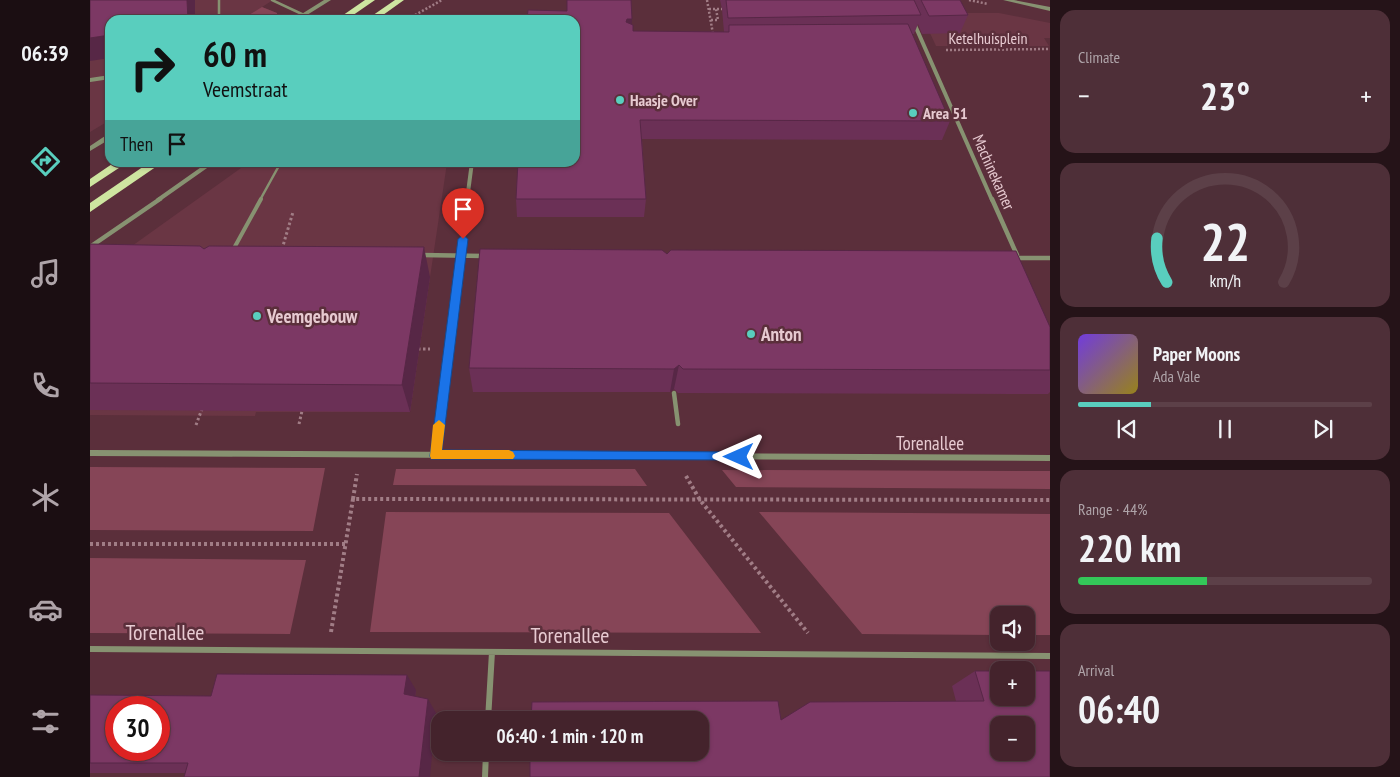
<!DOCTYPE html>
<meta charset="utf-8">
<style>
:root{--surface:#44232c;--page:#4e2f38;--text:#f1f3f6;--muted:#afa4a9;--line:#5c4048;--accent:#59cebe}
body{margin:0;font-family:"PT Sans Narrow",sans-serif;background:var(--page);color:var(--text);height:100vh;display:flex;flex-direction:column;font-size:19px;white-space:nowrap}
*{box-sizing:border-box;margin:0}
p{font-size:16px;color:var(--muted)}
.icon{flex:none;width:28px;height:28px;fill:none;stroke:currentColor;stroke-width:2;stroke-linecap:round;stroke-linejoin:round}
.map{position:relative;flex:1;overflow:hidden}
.details{display:flex;flex-direction:column;gap:10px;padding:10px;background:#251318;width:350px}
.details>*{flex:none}
.top-card{position:absolute;left:15px;top:15px;width:475px;height:152px;border-radius:15px;box-shadow:0 1px 4px #0004,0 0 0 1px var(--line);background:#59cebe;color:#111;overflow:hidden}
.tools{position:absolute;left:900px;top:606px;display:grid;gap:10px}
.tools a{display:grid;place-items:center;width:45px;height:45px;border-radius:10px;background:var(--surface);box-shadow:0 1px 4px #0004,0 0 0 1px var(--line);font-size:25px}
.speed{position:absolute;left:15px;top:696px;display:flex;gap:10px;font-size:25px;font-weight:700;text-align:center}
.speed>*{display:grid;place-content:center;width:65px;height:65px;border-radius:50%;background:var(--surface);box-shadow:0 1px 4px #0004,0 0 0 1px var(--line);line-height:1}
.speed .limit{border:8px solid #d22;background:#fff;color:#111}
.pin{position:absolute;display:grid;place-items:center;width:42px;height:42px;color:#fff;margin:-51px -21px;border-radius:50% 50% 50% 0;rotate:-45deg;box-shadow:0 0 5px #0007}
.pin .icon{rotate:45deg}
.me{position:absolute;width:55px;margin:-28px;rotate:270deg;stroke-linejoin:round;filter:drop-shadow(0 0 4px #0008)}
.turn{display:flex;align-items:center;gap:18px;height:105px;padding:0 15px;font-size:22px}
.turn .icon{width:65px;height:65px;stroke-width:2.5}
.turn b{display:block;font-size:35px;line-height:42px}
.then{display:flex;align-items:center;height:48px;padding:0 15px;background:#0003;gap:10px;font-size:19px}
.big{font-size:38px;font-weight:700;line-height:1.1}
.details .card{flex:1;display:flex;flex-direction:column;justify-content:center;gap:8px;min-width:0;padding:0 18px;border-radius:15px;background:var(--page)}
.details .dial{align-items:center;gap:0}
.dial svg{height:130px;overflow:visible;fill:none;stroke:var(--line);stroke-width:7;stroke-linecap:round;text-anchor:middle}
.dial text{fill:var(--text);stroke:none}
.song{display:flex;align-items:center;gap:15px}
.cover{width:60px;height:60px;border-radius:8px;background:linear-gradient(135deg,hsl(260 70% 55%),hsl(50 70% 35%))}
.played{height:5px;border-radius:2px;background:linear-gradient(90deg,var(--accent) 25%,var(--line) 25%)}
.keys{display:flex;justify-content:space-around;direction:ltr}
.heat{display:flex;justify-content:space-between;align-items:center;font-size:28px;direction:ltr}
.charge{height:8px;border-radius:4px;background:linear-gradient(90deg,#34c759 44%,var(--line) 0)}
.trip{position:absolute;left:341px;top:711px;width:278px;height:50px;border-radius:15px;background:var(--surface);box-shadow:0 1px 4px #0004,0 0 0 1px var(--line);font-weight:700;line-height:50px;text-align:center}
main{display:flex;flex:1;min-height:0}
.dock{display:flex;flex-direction:column;width:90px;justify-content:space-around;align-items:center;background:#1b0e12;color:var(--muted)}
.dock .icon{width:35px;height:35px}
.dock .active{color:var(--accent)}
.dock b{font-size:22px;color:var(--text)}
.map>svg:first-child{display:block}
</style>
<main>
<nav class="dock">
<b>06:39</b>
<svg class="icon active" aria-label="directions" viewBox="0 0 24 24"><path d="M12 3l9 9-9 9-9-9zM9 14v-3h6M13 9l2 2-2 2"/></svg>
<svg class="icon" aria-label="music" viewBox="0 0 24 24"><path d="M9 18V5l10-2v13"/><circle cx="6" cy="18" r="3"/><circle cx="16" cy="16" r="3"/></svg>
<svg class="icon" aria-label="phone" viewBox="0 0 24 24"><path d="M5 4h4l2 5-3 2q2 4 5 5l2-3 5 2v4C11 20 4 13 5 4z"/></svg>
<svg class="icon" aria-label="climate" viewBox="0 0 24 24"><path d="M12 3v18M4 7l16 10M4 17L20 7"/></svg>
<svg class="icon" aria-label="car" viewBox="0 0 24 24"><path d="M5 17H2v-5l4-1 3-4h7l3 4 3 1v5h-3M9 17h6M6 11h13"/><circle cx="7" cy="17" r="2"/><circle cx="17" cy="17" r="2"/></svg>
<svg class="icon" aria-label="filters" viewBox="0 0 24 24"><path d="M4 7h16M4 17h16"/><circle cx="9" cy="7" r="2"/><circle cx="15" cy="17" r="2"/></svg>
</nav>
<div class="map">
<svg width="960" height="777" viewBox="0 0 960 777">
<rect width="100%" height="100%" fill="#5b2f3b"/>
<!-- built -->
<path fill="#6a3644" d="M0,0H183L172,7L187,13V18L183,20H20V120L0,132Z
M861,13H909L960,23V38H954L959,46H846L833,18Z
M158,163H357L320,412H166L165,416L0,415V276Z"/>
<!-- green -->
<path fill="#864557" d="M172,7L187,13V18L183,20H154V18Z
M0,467L235,468L223,531L0,530Z
M306,469H545L557,486L303,485Z
M632,470L960,471V489L646,487Z
M296,512L579,513L671,633L280,632Z
M669,512L960,514V635H936V615H909V635L772,634Z
M0,558L216,560L200,634L0,633Z"/>
<g fill="none" stroke-linecap="round" stroke-linejoin="round">
<!-- path-far2 -->
<path stroke="#a17d86" stroke-width="2.5" stroke-dasharray="2 2" stroke-linecap="butt" d="M617,0L623,34
M879,0L898,4
M619,9H632
M325,15L352,0
M621,20H628L626,9
M856,50L960,49"/>
<!-- path-far1 -->
<path stroke="#a17d86" stroke-width="3" stroke-dasharray="2.5 2.5" stroke-linecap="butt" d="M192,249L203,212
M328,349H340
M209,424L212,411
M106,425L112,409"/>
<!-- path -->
<path stroke="#a17d86" stroke-width="4" stroke-dasharray="3 3" stroke-linecap="butt" d="M596,476L610,500L718,633
M263,499L267,474
M0,544H256
M241,632L263,499L960,500"/>
<!-- service -->
<path stroke="#879271" stroke-width="2.5" d="M129,0V20
M182,0L214,15"/>
<!-- pedestrian -->
<path stroke="#879271" stroke-width="4.5" d="M331,255L394,256
M924,258H960
M584,393L588,424"/>
<!-- minor-far2 -->
<path stroke="#879271" stroke-width="4" d="M824,23L902,200
M0,80L20,77
M68,200L122,162
M377,200L382,162"/>
<!-- minor-far1 -->
<path stroke="#879271" stroke-width="4.5" d="M902,199L927,255
M0,247L70,199
M0,453L142,454
M346,454L378,199"/>
<!-- minor -->
<path stroke="#879271" stroke-width="6" d="M0,453L960,458
M346,456V452
M0,649L960,656
M398,720L402,652
M395,777L396,752"/>
<!-- tertiary -->
<path fill="#879271" fill-rule="evenodd" d="M234,0H241L209,20H202Z
M913,0H924L960,7V11Z
M18,134H20V139L0,151V146Z"/>
<!-- primary -->
<path fill="#cee5a0" fill-rule="evenodd" d="M275,0H285L256,20H246Z
M305,0H314L286,20H276Z
M25,162H38L0,187V179Z
M60,162H73L0,212V203Z"/>
<!-- service-bridge-far1 -->
<path stroke="#879271" stroke-width="2.5" d="M170,200L191,162"/>
<!-- service-bridge -->
<path stroke="#879271" stroke-width="4" d="M143,250L171,199"/>
</g>
<!-- wall -->
<path fill="#6b3056" d="M630,0H870L878,15L870,33L832,34L828,24L824,34H822L860,121L852,140L552,139L556,199L554,217H427L426,199L542,25L543,31L634,32L632,9Z
M0,244L114,249L340,277L320,412L0,410Z
M577,254L960,327V392L958,394L588,393L584,389L580,392H383L379,368Z
M885,671L960,777L691,720L866,701L862,686Z
M326,690L325,697L346,713L95,773H0V775V695L121,696Z"/>
<!-- shaded-wall -->
<path fill="#572746" d="M97,0H105V20H98Z
M537,19H542L541,37L536,22Z
M20,35V58L0,61V38Z
M334,247L340,277L320,412L312,385Z
M589,365L584,389L580,392L584,369Z
M317,675L326,690L324,708L314,694Z
M338,699L346,713L340,777H329Z"/>
<!-- building -->
<path fill="#7c3864" stroke="#572746" fill-rule="evenodd" d="M0,0H97L98,20H20V35L0,38Z
M477,0H541L542,19H537L536,22L543,25V31L639,32V25L818,24L860,121L550,120L556,199H426L428,162H485V20H437L438,10L477,11Z
M636,0H824L831,15L638,18Z
M831,0H870L878,15L839,16Z
M0,244L110,246L114,249L119,246L334,247L312,385L0,383Z
M390,249L572,250L577,254L581,250L926,251L960,327V370L593,369L589,365L584,369L379,368Z
M885,671H909V698H936V671H960V777H440V752H610V720H441L442,702L688,701L691,720L720,702L894,701ZM909,725H936V752H909Z
M127,674L317,675L314,694L338,699L329,777H94L98,763H0V695L121,696ZM26,708H69V750H26Z"/>
<!-- route -->
<path fill="#1a73e8" stroke="#114b97" d="M373,235L378,239L352,450L649,452L655,457L654,460L341,459L340,456L368,239Z"/>
<!-- slow -->
<path fill="#f59e0b" d="M349,420L355,425L352,450H419L423,452L425,456L423,459H341L340,456L343,425Z"/>
<!-- markers -->
<g fill="#59cebe" stroke="#5b2f3b" stroke-width="2">
<circle cx="530" cy="100" r="5"/>
<circle cx="823" cy="113" r="5"/>
<circle cx="167" cy="316" r="5"/>
<circle cx="661" cy="334" r="5"/>
</g>
<g text-anchor="middle" dominant-baseline="central" stroke-width="5" stroke-linejoin="round" paint-order="stroke">
<!-- far-street labels -->
<g font-size="16" fill="#e7cad1" stroke="#5b2f3b">
<text x="898" y="38">Ketelhuisplein</text>
<text transform="translate(904 172) rotate(66)">Machinekamer</text>
</g>
<!-- far-poi labels -->
<g font-size="16" font-weight="bold" fill="#e7cad1" stroke="#5b2f3b" text-anchor="start">
<text x="540" y="100">Haasje Over</text>
<text x="833" y="113">Area 51</text>
</g>
<!-- poi labels -->
<g font-size="19" font-weight="bold" fill="#e7cad1" stroke="#5b2f3b" text-anchor="start">
<text x="177" y="316">Veemgebouw</text>
<text x="671" y="334">Anton</text>
</g>
<!-- street labels -->
<g font-size="19" fill="#e7cad1" stroke="#5b2f3b">
<text x="840" y="443">Torenallee</text>
</g>
<!-- near-street labels -->
<g font-size="22" fill="#e7cad1" stroke="#5b2f3b">
<text x="75" y="632">Torenallee</text>
<text x="480" y="635">Torenallee</text>
</g>
</g>
</svg>
<div class="tools">
<a><svg class="icon" aria-label="sound" viewBox="0 0 24 24"><path d="M4 9h4l5-4v14l-5-4H4zM17 9q2 3 0 6"/></svg></a>
<a>+</a>
<a>−</a>
</div>
<div class="speed"><div class="limit">30</div></div>
<div class="pin" style="left:373px;top:239px;background:#d93025"><svg class="icon" aria-label="arrive" viewBox="0 0 24 24"><path d="M6 21V4h12l-3 4 3 4H6"/></svg></div>
<svg class="me" style="left:649px;top:457px" viewBox="-20 -20 40 40"><path d="M0-17L14 15 0 8-14 15z" fill="#1a73e8" stroke="#fff" stroke-width="4"/></svg>
<div class="trip">06:40 · 1 min · 120 m</div>
<div class="top-card">
<div class="turn"><svg class="icon" aria-label="right" viewBox="0 0 24 24"><path d="M7 20v-9h11M14 6l5 5-5 5"/></svg><div><b>60 m</b>Veemstraat</div></div>
<div class="then">Then<svg class="icon" aria-label="arrive" viewBox="0 0 24 24"><path d="M6 21V4h12l-3 4 3 4H6"/></svg></div>
</div>
</div>
<section class="details">
<div class="card"><p>Climate</p>
<div class="heat"><a>−</a><b class="big">23°</b><a>+</a></div>
</div>
<div class="card dial"><svg viewBox="0 0 100 80">
<path d="M14 69A42 42 0 1 1 86 69"/>
<path d="M14 69A42 42 0 0 1 8 42" stroke="#59cebe"/>
<text x="50" y="56" font-size="32" font-weight="700">22</text>
<text x="50" y="72" font-size="11">km/h</text>
</svg></div>
<div class="card">
<div class="song"><i class="cover"></i><div><b>Paper Moons</b><p>Ada Vale</p></div></div>
<div class="played"></div>
<div class="keys"><svg class="icon" aria-label="previous" viewBox="0 0 24 24"><path d="M18 5L8 12l10 7zM5 5v14"/></svg><svg class="icon" aria-label="pause" viewBox="0 0 24 24"><path d="M8 5v14M16 5v14"/></svg><svg class="icon" aria-label="next" viewBox="0 0 24 24"><path d="M6 5l10 7-10 7zM19 5v14"/></svg></div>
</div>
<div class="card"><p>Range · 44%</p><b class="big">220 km</b><div class="charge"></div></div>
<div class="card"><p>Arrival</p><b class="big">06:40</b></div>
</section>
</main>
